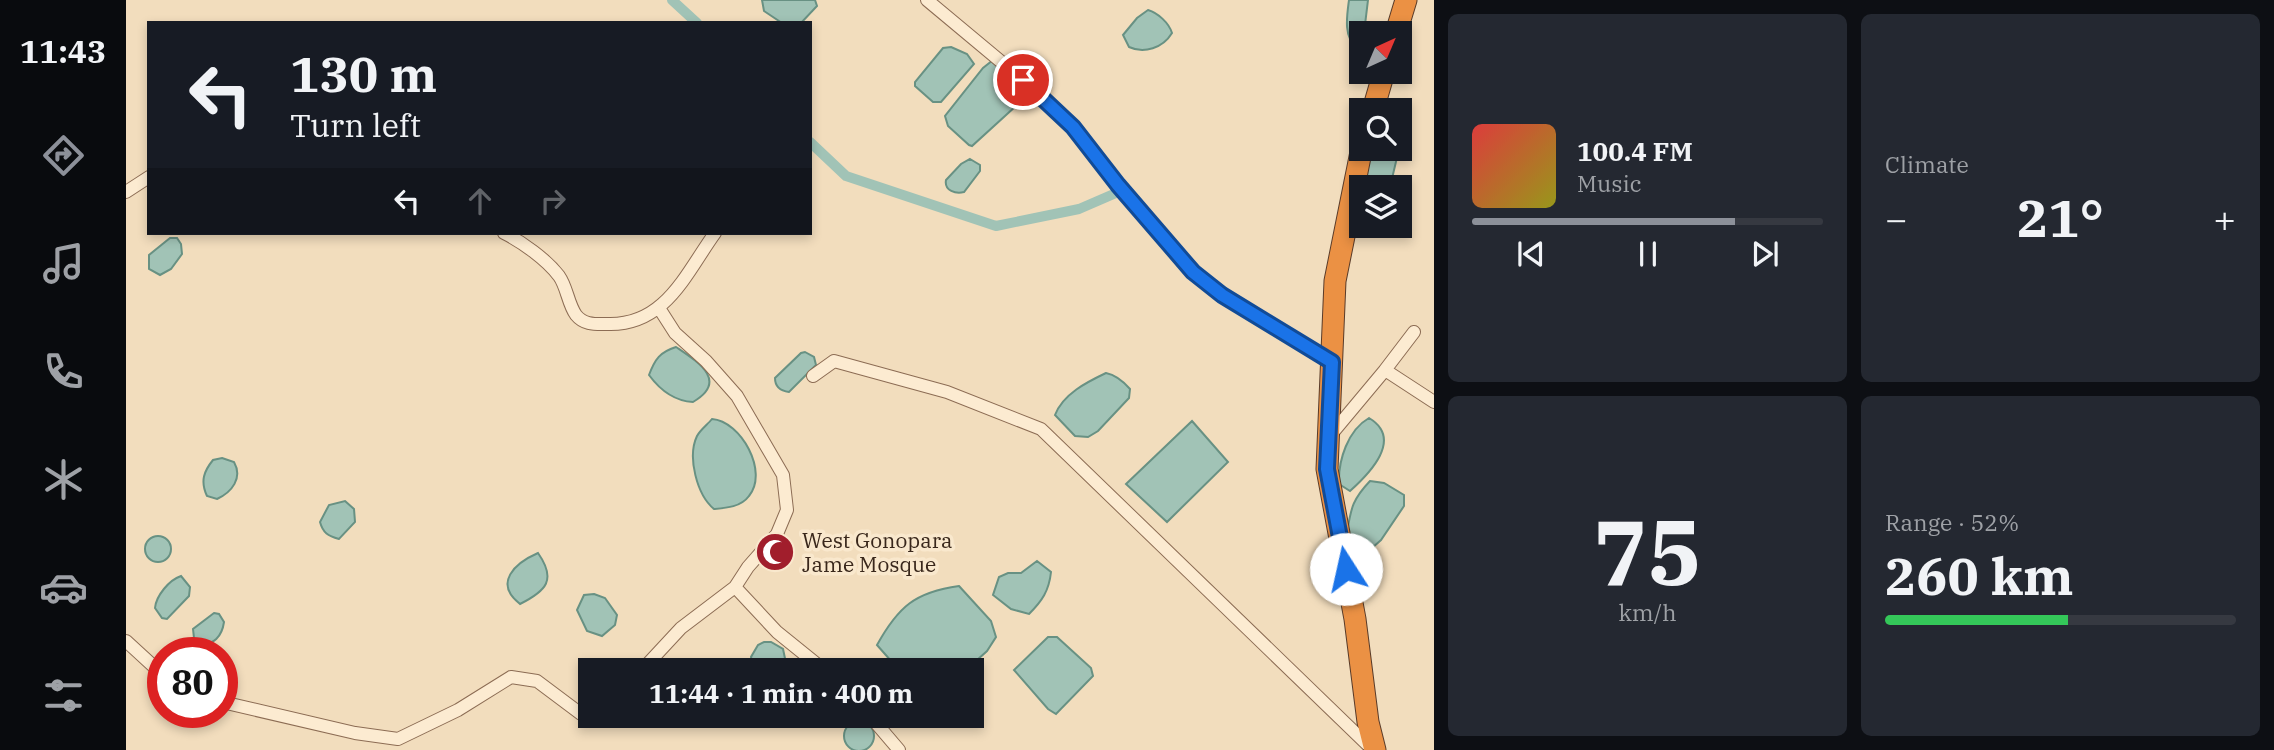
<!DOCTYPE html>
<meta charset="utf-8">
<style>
:root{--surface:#171b24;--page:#242831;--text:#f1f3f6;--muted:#9ea1a6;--line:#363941;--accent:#8c9099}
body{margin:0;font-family:"IBM Plex Serif",serif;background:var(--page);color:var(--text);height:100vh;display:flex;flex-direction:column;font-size:26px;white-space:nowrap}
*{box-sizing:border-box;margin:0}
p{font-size:23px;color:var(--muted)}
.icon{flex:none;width:38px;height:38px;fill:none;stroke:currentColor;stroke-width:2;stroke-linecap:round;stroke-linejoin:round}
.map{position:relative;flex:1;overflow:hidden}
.panel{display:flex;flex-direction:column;gap:14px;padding:14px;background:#0d0f14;width:840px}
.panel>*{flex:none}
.guide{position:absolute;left:21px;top:21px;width:665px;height:214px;border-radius:0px;box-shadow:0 4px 10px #0003;background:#171b24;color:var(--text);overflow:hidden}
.needle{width:46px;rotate:44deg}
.buttons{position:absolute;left:1223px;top:21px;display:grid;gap:14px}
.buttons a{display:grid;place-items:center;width:63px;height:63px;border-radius:0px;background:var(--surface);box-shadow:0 4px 10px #0003;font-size:35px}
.speed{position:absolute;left:21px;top:637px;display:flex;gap:14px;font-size:35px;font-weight:700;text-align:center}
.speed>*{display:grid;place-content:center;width:91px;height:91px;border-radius:50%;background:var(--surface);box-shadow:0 4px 10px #0003;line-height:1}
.speed .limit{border:10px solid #d22;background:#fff;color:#111}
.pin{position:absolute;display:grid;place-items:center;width:60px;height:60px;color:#fff;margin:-30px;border:4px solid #fff;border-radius:50%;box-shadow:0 2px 7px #0007}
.me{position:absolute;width:77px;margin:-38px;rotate:350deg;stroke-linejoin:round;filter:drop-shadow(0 0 5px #0008)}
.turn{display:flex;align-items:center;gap:24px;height:147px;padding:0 28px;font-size:32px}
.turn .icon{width:91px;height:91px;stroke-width:2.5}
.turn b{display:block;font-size:49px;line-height:60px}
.lanes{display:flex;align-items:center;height:66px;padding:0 28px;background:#0003;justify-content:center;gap:35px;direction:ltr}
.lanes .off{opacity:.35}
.big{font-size:52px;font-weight:700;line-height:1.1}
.panel .widget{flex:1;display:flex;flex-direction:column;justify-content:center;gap:10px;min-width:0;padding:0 24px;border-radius:10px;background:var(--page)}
.panel .dial{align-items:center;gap:0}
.dial b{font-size:91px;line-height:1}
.song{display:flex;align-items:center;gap:21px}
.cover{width:84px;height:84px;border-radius:10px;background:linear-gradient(135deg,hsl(0 70% 55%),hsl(60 70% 35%))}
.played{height:7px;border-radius:4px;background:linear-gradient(90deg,var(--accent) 75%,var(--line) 75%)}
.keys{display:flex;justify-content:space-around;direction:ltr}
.heat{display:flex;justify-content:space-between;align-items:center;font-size:38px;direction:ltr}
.charge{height:10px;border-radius:5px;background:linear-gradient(90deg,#34c759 52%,var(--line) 0)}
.panel .tiles{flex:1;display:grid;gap:14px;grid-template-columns:repeat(2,1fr)}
.trip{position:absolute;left:452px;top:658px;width:406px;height:70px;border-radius:0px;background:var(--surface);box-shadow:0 4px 10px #0003;font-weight:700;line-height:70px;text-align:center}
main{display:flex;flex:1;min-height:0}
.dock{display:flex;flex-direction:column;width:126px;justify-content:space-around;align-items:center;background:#090b0e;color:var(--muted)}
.dock .icon{width:49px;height:49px}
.dock .current{color:var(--accent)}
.dock b{font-size:32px;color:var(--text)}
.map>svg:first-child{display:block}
</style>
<main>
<nav class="dock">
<b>11:43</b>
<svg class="icon current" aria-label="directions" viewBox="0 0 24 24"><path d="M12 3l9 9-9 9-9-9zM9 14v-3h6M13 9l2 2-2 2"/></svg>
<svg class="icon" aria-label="music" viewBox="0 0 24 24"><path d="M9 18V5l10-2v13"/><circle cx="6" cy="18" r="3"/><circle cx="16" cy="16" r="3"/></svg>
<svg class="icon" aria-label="phone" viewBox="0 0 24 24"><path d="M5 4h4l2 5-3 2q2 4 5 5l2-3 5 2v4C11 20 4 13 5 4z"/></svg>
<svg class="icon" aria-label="climate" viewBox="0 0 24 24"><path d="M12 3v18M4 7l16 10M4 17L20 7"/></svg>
<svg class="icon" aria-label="car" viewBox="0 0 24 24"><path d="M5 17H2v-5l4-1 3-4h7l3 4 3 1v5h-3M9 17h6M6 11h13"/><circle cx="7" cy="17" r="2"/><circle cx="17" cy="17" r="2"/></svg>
<svg class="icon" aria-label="filters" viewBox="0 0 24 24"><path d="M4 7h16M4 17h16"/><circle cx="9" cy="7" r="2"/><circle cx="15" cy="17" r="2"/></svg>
</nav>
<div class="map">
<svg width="1308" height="750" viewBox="0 0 1308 750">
<rect width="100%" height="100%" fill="#f2ddbd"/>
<!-- water -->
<path fill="#a1c3b6" stroke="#689183" stroke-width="2" d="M636,0H689L691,6L675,23H656L638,11Z
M1223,0H1242L1238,33H1236L1235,42L1231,47C1217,38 1221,15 1223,0Z
M1022,10C1032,13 1043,23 1046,33C1037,48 1018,54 1003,47L997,35L1011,18Z
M825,47L841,54L848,64L815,102H807L789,86V82L817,48Z
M867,60L903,91L902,95L846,146L843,145L822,126L819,116L857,68Z
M1241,149H1273L1264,187H1236L1235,219L1225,217Z
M844,159L854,165V171L838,192C830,194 818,191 820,180L835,164Z
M44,238H51L55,244L56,254L45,269L34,275L23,269V255Z
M550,347C572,362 603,381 567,402C548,401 534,390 523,375C529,359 534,352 550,347Z
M679,352L688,357L690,365L663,392C655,391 649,387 649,378L675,353Z
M980,373C990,375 997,381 1004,389L1003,398L972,431L962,437L949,436L929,415C937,394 961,382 980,373Z
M1243,418C1278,439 1243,474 1224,491L1213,484C1212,460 1222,430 1243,418Z
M586,419C615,421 643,472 623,496C615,507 600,508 588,509C571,495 561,457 571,436C574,430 582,424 586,419Z
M1066,421L1102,462L1041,522L1000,484Z
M96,458L108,462C117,478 106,492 91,499L81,496C74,481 78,471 87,460Z
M1244,481L1258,483L1278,495V506L1255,540L1246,548L1231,549L1220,538C1225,511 1224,502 1244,481Z
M219,501L228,509L229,522L213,539C202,536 197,533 194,522L203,505Z
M19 549a13 13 0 1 1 26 0a13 13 0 1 1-26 0Z
M412,553C431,580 420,591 394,604C367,583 389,563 412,553Z
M911,561L925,572C923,591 916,601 903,614L885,609L867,595L873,577L882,573H895Z
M55,576L64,587L63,596L41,619L36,618L29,608C30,596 43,580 55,576Z
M833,586L865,621L870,637L861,651L840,670H773L751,645C772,607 789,592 833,586Z
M468,594L479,598L491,615L489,625L476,636L461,631L451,610L458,595Z
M88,613L93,614L98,622C96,636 88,646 72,644L68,638L67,629Z
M922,637H931L965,668L967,676L930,714L922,709L888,670Z
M638,642H645L657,649L660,663L656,670H628L625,657L632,645Z
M718 736a15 15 0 1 1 30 0a15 15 0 1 1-30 0Z"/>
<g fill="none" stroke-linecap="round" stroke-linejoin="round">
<!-- canal -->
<path stroke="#a1c3b6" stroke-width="10" d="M546,0L571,23
M684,142L720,176L870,226L953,209L990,193"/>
<!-- street casing -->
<g stroke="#8c6c54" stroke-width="14">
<path id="street" d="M801,0L897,80L947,127L992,185L1067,272L1096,295L1206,362
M0,192L23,177
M378,233C396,242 420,259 433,276C441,287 442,304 450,315C458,325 469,324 480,324C539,327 560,273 589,233
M1259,370L1288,332
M687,376L708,361L821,392L915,429L1247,750
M1203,437L1259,370L1308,402
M609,587L651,632L698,670
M0,641L37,675
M516,670L555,628L609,587L622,567L651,534L661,510L657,475L611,396L580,361L549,333L533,308
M96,702L229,733L272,739L332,710L385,677L411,681L455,714L464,713
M744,716L773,750"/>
</g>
<!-- highway casing -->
<g stroke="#593b29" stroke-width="23">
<path id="highway" d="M1270,33L1280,0
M1247,110L1258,72
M1236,147L1209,281L1201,469L1229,619L1242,722L1249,750"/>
</g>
<!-- street -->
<use href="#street" stroke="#fcebd1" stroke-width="12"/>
<!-- highway -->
<use href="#highway" stroke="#eb9144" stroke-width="21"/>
</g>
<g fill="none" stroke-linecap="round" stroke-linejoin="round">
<!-- route casing -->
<g stroke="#114b97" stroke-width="18">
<path id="route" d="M897,80L947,127L992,185L1067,272L1096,295L1206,362L1201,469L1220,569"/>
</g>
<!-- route -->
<use href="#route" stroke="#1a73e8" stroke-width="12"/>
</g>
<!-- icons -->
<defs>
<g id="mosque-disc" transform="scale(2.0125)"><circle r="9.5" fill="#a11e2c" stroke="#f9e8cd"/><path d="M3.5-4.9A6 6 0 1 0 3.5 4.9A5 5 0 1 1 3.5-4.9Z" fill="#fff"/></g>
</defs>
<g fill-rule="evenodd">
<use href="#mosque-disc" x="649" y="552"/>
</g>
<g text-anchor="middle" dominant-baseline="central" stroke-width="7" stroke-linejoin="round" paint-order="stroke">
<!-- poi labels -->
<g font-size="21" fill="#39271b" stroke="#f9e8cd" text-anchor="start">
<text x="676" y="540">West Gonopara<tspan x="676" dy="24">Jame Mosque</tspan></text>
</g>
</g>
</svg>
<div class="buttons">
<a><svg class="needle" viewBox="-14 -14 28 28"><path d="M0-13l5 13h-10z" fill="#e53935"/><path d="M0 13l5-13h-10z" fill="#9ea1a6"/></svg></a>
<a><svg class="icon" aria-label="search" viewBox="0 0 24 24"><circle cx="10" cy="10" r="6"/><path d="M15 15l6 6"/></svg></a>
<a><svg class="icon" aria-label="layers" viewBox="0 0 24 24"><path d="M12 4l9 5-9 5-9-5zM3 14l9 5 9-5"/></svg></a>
</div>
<div class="speed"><div class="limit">80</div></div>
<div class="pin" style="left:897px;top:80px;background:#d93025"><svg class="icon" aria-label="arrive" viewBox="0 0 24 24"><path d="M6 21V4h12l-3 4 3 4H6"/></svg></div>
<svg class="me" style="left:1220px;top:569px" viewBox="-20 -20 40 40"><circle r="19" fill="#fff"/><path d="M0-13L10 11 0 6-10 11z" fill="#1a73e8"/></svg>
<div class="trip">11:44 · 1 min · 400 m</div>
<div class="guide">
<div class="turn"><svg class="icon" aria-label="left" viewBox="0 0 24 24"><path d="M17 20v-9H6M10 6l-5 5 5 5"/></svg><div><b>130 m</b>Turn left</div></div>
<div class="lanes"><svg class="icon" aria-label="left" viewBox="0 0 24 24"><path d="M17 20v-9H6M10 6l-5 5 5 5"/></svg><svg class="icon off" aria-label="ahead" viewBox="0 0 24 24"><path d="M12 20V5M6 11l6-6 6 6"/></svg><svg class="icon off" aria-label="right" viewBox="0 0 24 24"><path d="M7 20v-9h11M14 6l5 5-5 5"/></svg></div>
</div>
</div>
<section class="panel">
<div class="tiles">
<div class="widget">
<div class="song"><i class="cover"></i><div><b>100.4 FM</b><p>Music</p></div></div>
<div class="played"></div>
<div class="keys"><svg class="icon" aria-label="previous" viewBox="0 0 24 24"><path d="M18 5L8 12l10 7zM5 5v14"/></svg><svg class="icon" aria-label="pause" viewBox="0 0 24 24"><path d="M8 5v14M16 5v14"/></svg><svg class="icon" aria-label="next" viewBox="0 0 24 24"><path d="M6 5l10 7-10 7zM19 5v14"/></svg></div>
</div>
<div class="widget"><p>Climate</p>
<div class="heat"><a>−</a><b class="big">21°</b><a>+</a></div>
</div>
<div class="widget dial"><b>75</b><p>km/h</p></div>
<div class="widget"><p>Range · 52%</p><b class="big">260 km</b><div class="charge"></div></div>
</div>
</section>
</main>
